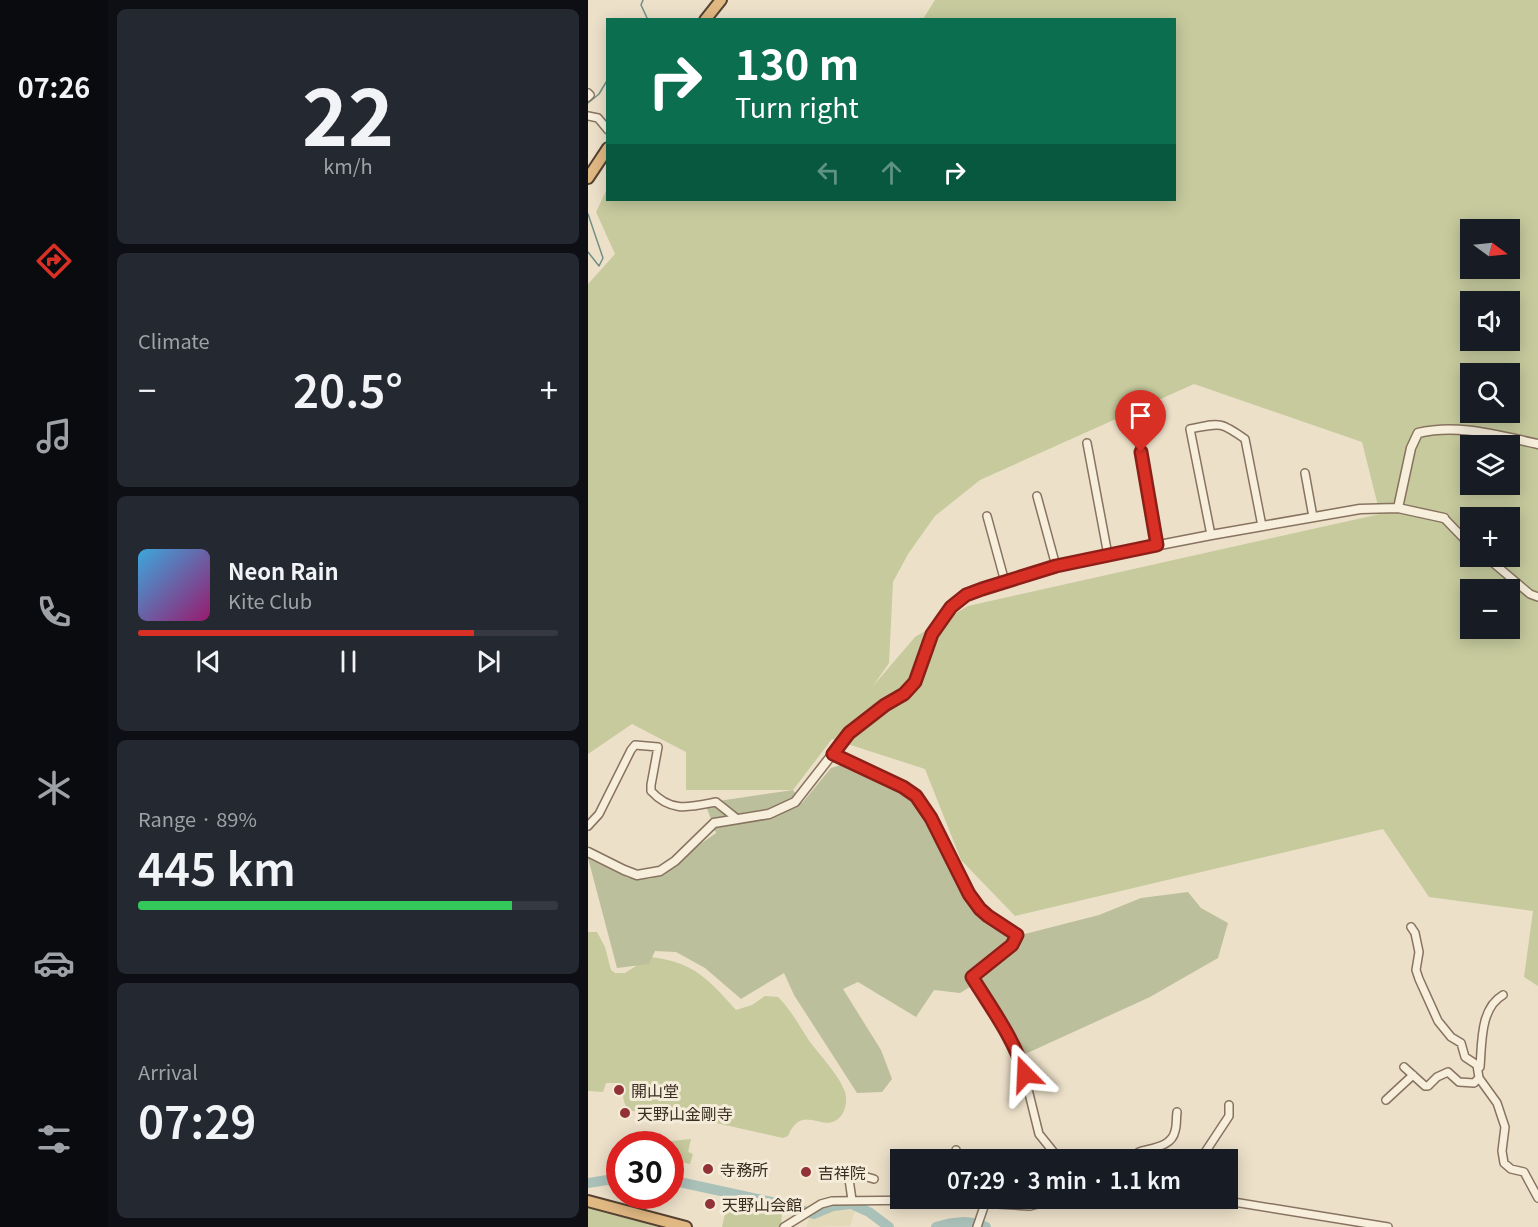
<!DOCTYPE html>
<meta charset="utf-8">
<style>
:root{--surface:#171b24;--page:#242831;--text:#f1f3f6;--muted:#9ea1a6;--line:#363941;--accent:#d93025}
body{margin:0;font-family:Georgia,"Noto Sans JP",serif;background:var(--page);color:var(--text);height:100vh;display:flex;flex-direction:column;font-size:22px;white-space:nowrap}
*{box-sizing:border-box;margin:0}
p{font-size:20px;color:var(--muted)}
.icon{flex:none;width:33px;height:33px;fill:none;stroke:currentColor;stroke-width:2;stroke-linecap:round;stroke-linejoin:round}
.map{position:relative;flex:1;overflow:hidden}
.drawer{display:flex;flex-direction:column;gap:9px;padding:9px;background:#0d0f14;width:480px}
.drawer>*{flex:none}
.hud{position:absolute;left:18px;top:18px;width:570px;height:183px;border-radius:0px;box-shadow:0 3px 15px #0003;background:#0b6e4f;color:#fff;overflow:hidden}
.needle{width:39px;rotate:105deg}
.controls{position:absolute;left:872px;top:219px;display:grid;gap:12px}
.controls a{display:grid;place-items:center;width:60px;height:60px;border-radius:0px;background:var(--surface);box-shadow:0 3px 15px #0003;font-size:30px}
.speed{position:absolute;left:18px;top:1131px;display:flex;gap:12px;font-size:30px;font-weight:700;text-align:center}
.speed>*{display:grid;place-content:center;width:78px;height:78px;border-radius:50%;background:var(--surface);box-shadow:0 3px 15px #0003;line-height:1}
.speed .limit{border:9px solid #d22;background:#fff;color:#111}
.pin{position:absolute;display:grid;place-items:center;width:51px;height:51px;color:#fff;margin:-62px -26px;border-radius:50% 50% 50% 0;rotate:-45deg;box-shadow:0 0 6px #0007}
.pin .icon{rotate:45deg}
.me{position:absolute;width:66px;margin:-33px;rotate:339deg;stroke-linejoin:round;filter:drop-shadow(0 0 4px #0008)}
.turn{display:flex;align-items:center;gap:21px;height:126px;padding:0 30px;font-size:27px}
.turn .icon{width:78px;height:78px;stroke-width:2.5}
.turn b{display:block;font-size:42px;line-height:51px}
.lanes{display:flex;align-items:center;height:57px;padding:0 30px;background:#0003;justify-content:center;gap:30px;direction:ltr}
.lanes .off{opacity:.35}
.big{font-size:45px;font-weight:600;line-height:1.1}
.drawer .widget{flex:1;display:flex;flex-direction:column;justify-content:center;gap:9px;min-width:0;padding:0 21px;border-radius:9px;background:var(--page)}
.drawer .dial{align-items:center;gap:0}
.dial b{font-size:78px;line-height:1}
.song{display:flex;align-items:center;gap:18px}
.cover{width:72px;height:72px;border-radius:9px;background:linear-gradient(135deg,hsl(200 70% 55%),hsl(320 70% 35%))}
.played{height:6px;border-radius:3px;background:linear-gradient(90deg,var(--accent) 80%,var(--line) 80%)}
.keys{display:flex;justify-content:space-around;direction:ltr}
.heat{display:flex;justify-content:space-between;align-items:center;font-size:33px;direction:ltr}
.charge{height:9px;border-radius:4px;background:linear-gradient(90deg,#34c759 89%,var(--line) 0)}
.trip{position:absolute;left:302px;top:1149px;width:348px;height:60px;border-radius:0px;background:var(--surface);box-shadow:0 3px 15px #0003;font-weight:600;line-height:60px;text-align:center}
main{display:flex;flex:1;min-height:0}
.tabs{display:flex;flex-direction:column;width:108px;justify-content:space-around;align-items:center;background:#090b0e;color:var(--muted)}
.tabs .icon{width:42px;height:42px}
.tabs .active{color:var(--accent)}
.tabs b{font-size:27px;color:var(--text)}
.map>svg:first-child{display:block}
</style>
<main>
<nav class="tabs">
<b>07:26</b>
<svg class="icon active" aria-label="directions" viewBox="0 0 24 24"><path d="M12 3l9 9-9 9-9-9zM9 14v-3h6M13 9l2 2-2 2"/></svg>
<svg class="icon" aria-label="music" viewBox="0 0 24 24"><path d="M9 18V5l10-2v13"/><circle cx="6" cy="18" r="3"/><circle cx="16" cy="16" r="3"/></svg>
<svg class="icon" aria-label="phone" viewBox="0 0 24 24"><path d="M5 4h4l2 5-3 2q2 4 5 5l2-3 5 2v4C11 20 4 13 5 4z"/></svg>
<svg class="icon" aria-label="climate" viewBox="0 0 24 24"><path d="M12 3v18M4 7l16 10M4 17L20 7"/></svg>
<svg class="icon" aria-label="car" viewBox="0 0 24 24"><path d="M5 17H2v-5l4-1 3-4h7l3 4 3 1v5h-3M9 17h6M6 11h13"/><circle cx="7" cy="17" r="2"/><circle cx="17" cy="17" r="2"/></svg>
<svg class="icon" aria-label="filters" viewBox="0 0 24 24"><path d="M4 7h16M4 17h16"/><circle cx="9" cy="7" r="2"/><circle cx="15" cy="17" r="2"/></svg>
</nav>
<section class="drawer">
<div class="widget dial"><b>22</b><p>km/h</p></div>
<div class="widget"><p>Climate</p>
<div class="heat"><a>−</a><b class="big">20.5°</b><a>+</a></div>
</div>
<div class="widget">
<div class="song"><i class="cover"></i><div><b>Neon Rain</b><p>Kite Club</p></div></div>
<div class="played"></div>
<div class="keys"><svg class="icon" aria-label="previous" viewBox="0 0 24 24"><path d="M18 5L8 12l10 7zM5 5v14"/></svg><svg class="icon" aria-label="pause" viewBox="0 0 24 24"><path d="M8 5v14M16 5v14"/></svg><svg class="icon" aria-label="next" viewBox="0 0 24 24"><path d="M6 5l10 7-10 7zM19 5v14"/></svg></div>
</div>
<div class="widget"><p>Range · 89%</p><b class="big">445 km</b><div class="charge"></div></div>
<div class="widget"><p>Arrival</p><b class="big">07:29</b></div>
</section>
<div class="map">
<svg width="950" height="1227" viewBox="0 0 950 1227">
<rect width="100%" height="100%" fill="#ece0c9"/>
<!-- farmland -->
<path fill="#e1d9b7" d="M252,1209L267,1211L262,1226L219,1227L221,1217Z"/>
<!-- green -->
<path fill="#c6ca9d" fill-rule="evenodd" d="M347,0H950V986L936,977L945,911L841,897L795,829L427,916L373,860L337,769L244,739L205,790H98V752L44,724L0,754V284L27,254L8,212L19,189L20,200H586V20L335,19ZM882,230H921V268H882ZM882,302H921V340H882ZM882,374H921V412H882ZM606,384L774,442L792,514L380,606L327,637L285,686L301,663L305,582L320,554L347,516L392,480ZM882,446H921V484H882ZM882,518H921V556H882ZM882,590H921V628H882Z
M0,932H9L17,947L23,970L27,973H37L62,957C106,962 120,979 148,1010L164,1005L177,996L190,997C203,1010 210,1024 220,1039C231,1055 251,1074 257,1092C260,1101 257,1116 247,1121C231,1129 213,1105 200,1136L195,1138L97,1116L45,1111C34,1107 35,1097 35,1087L30,1083H18L15,1092L0,1091Z
M103,1139L100,1152L105,1154L102,1164L84,1160L83,1162L82,1144H72L73,1142Z
M141,1196L188,1205L194,1212L193,1227H134Z
M0,1205L80,1227H0Z"/>
<!-- cemetery -->
<path fill="#bcbf9b" d="M256,764L318,792L334,807L381,900L392,916L425,937L511,915L553,898L600,892L613,908L640,923L630,958L562,997L435,1055L392,981L372,993L346,990L328,1017L270,982L255,989L293,1050L304,1079L294,1092L269,1093L206,995L196,973L153,999L117,968L88,952L67,951L61,964L29,968L0,858L40,878L62,879L128,833L117,803L205,790L214,803L243,768Z"/>
<g fill="none" stroke-linecap="round" stroke-linejoin="round">
<!-- stream -->
<path stroke="#708f86" stroke-width="1.5" d="M55,0L53,5L60,20
M0,103L11,94L20,79
M0,214L15,258L11,266L0,252"/>
<!-- river -->
<path stroke="#a9c1b9" stroke-width="10" d="M82,1180L193,1204L226,1214L245,1206L263,1204L281,1212L301,1227
M0,1183L32,1178
M348,1227C367,1221 380,1220 398,1227"/>
<!-- minor casing -->
<g stroke="#87735f" stroke-width="10">
<path id="minor" d="M0,93L2,95L0,97
M0,116L10,118L20,130
M549,429L569,545
M499,443L520,555
M717,473L725,517
M449,496L468,566
M399,516L417,582
M856,518L882,545
M623,535L602,429C632,423 632,421 657,439L674,526
M897,556L942,594L950,597
M245,754L315,787L328,796L343,818L381,894L391,909L400,917L429,935L424,945L384,977L419,1033L432,1057L451,1134L472,1160
M0,826L11,814L43,750L47,745L70,747L63,785V791C83,813 102,807 128,802L148,818
M823,927L827,933L831,952L828,970L831,979L850,1021L863,1037L873,1043L877,1057L889,1065L891,1078L909,1103L917,1127L914,1151L916,1163L923,1169L936,1172L950,1198
M816,1067L837,1086H840L849,1077L860,1072L871,1082L886,1083L891,1078
M890,1069L892,1067C894,1043 892,1008 915,995
M798,1100L825,1075
M367,1160L368,1150
M548,1160L551,1152C563,1148 584,1147 587,1131C589,1125 588,1119 589,1112
M612,1160L641,1116V1105
M621,1198L800,1227
M264,1200L261,1179L265,1173L286,1179
M196,1227L233,1204L244,1201L343,1200L442,1206L473,1198
M389,1227L399,1198"/>
</g>
<!-- tertiary casing -->
<g stroke="#87735f" stroke-width="11">
<path id="tertiary" d="M810,508L823,448L830,433C870,423 911,436 950,444
M0,852L36,870L49,875L72,871L87,861L126,823L181,814L207,802L261,733L297,705L316,694L327,682L344,634L363,607L379,595L394,589L468,566L520,555L623,535L772,509L810,508L856,518"/>
</g>
<!-- trunk casing -->
<g stroke="#564232" stroke-width="14">
<path id="trunk" d="M117,20L133,0
M0,178L20,148
M0,1201L98,1227"/>
</g>
<!-- minor -->
<use href="#minor" stroke="#f7eedc" stroke-width="7"/>
<!-- tertiary -->
<use href="#tertiary" stroke="#f7eedc" stroke-width="8"/>
<!-- trunk -->
<use href="#trunk" stroke="#e0b882" stroke-width="10"/>
</g>
<g fill="none" stroke-linecap="round" stroke-linejoin="round">
<!-- route casing -->
<g stroke="#8d1f18" stroke-width="15">
<path id="route" d="M437,1074C426,1039 404,1009 384,977L424,945L429,935L400,916L392,909L381,894L343,818L328,796L315,787L245,754L261,733L297,705L316,694L327,682L344,634L363,607L378,595L394,589L468,566L569,545L553,452"/>
</g>
<!-- route -->
<use href="#route" stroke="#d93025" stroke-width="10"/>
</g>
<!-- markers -->
<g fill="#923236" stroke="#f4ebd8" stroke-width="2">
<circle cx="31" cy="1090" r="6"/>
<circle cx="37" cy="1113" r="6"/>
<circle cx="120" cy="1169" r="6"/>
<circle cx="218" cy="1172" r="6"/>
<circle cx="122" cy="1204" r="6"/>
</g>
<g text-anchor="middle" dominant-baseline="central" stroke-width="6" stroke-linejoin="round" paint-order="stroke">
<!-- poi labels -->
<g font-size="16" fill="#392c21" stroke="#f4ebd8" text-anchor="start">
<text x="43" y="1090">開山堂</text>
<text x="49" y="1113">天野山金剛寺</text>
<text x="132" y="1169">寺務所</text>
<text x="230" y="1172">吉祥院</text>
<text x="134" y="1204">天野山会館</text>
</g>
</g>
</svg>
<div class="controls">
<a><svg class="needle" viewBox="-14 -14 28 28"><path d="M0-13l5 13h-10z" fill="#e53935"/><path d="M0 13l5-13h-10z" fill="#9ea1a6"/></svg></a>
<a><svg class="icon" aria-label="sound" viewBox="0 0 24 24"><path d="M4 9h4l5-4v14l-5-4H4zM17 9q2 3 0 6"/></svg></a>
<a><svg class="icon" aria-label="search" viewBox="0 0 24 24"><circle cx="10" cy="10" r="6"/><path d="M15 15l6 6"/></svg></a>
<a><svg class="icon" aria-label="layers" viewBox="0 0 24 24"><path d="M12 4l9 5-9 5-9-5zM3 14l9 5 9-5"/></svg></a>
<a>+</a>
<a>−</a>
</div>
<div class="speed"><div class="limit">30</div></div>
<div class="pin" style="left:553px;top:452px;background:#d93025"><svg class="icon" aria-label="arrive" viewBox="0 0 24 24"><path d="M6 21V4h12l-3 4 3 4H6"/></svg></div>
<svg class="me" style="left:437px;top:1074px" viewBox="-20 -20 40 40"><path d="M0-17L14 15 0 8-14 15z" fill="#d93025" stroke="#fff" stroke-width="4"/></svg>
<div class="trip">07:29 · 3 min · 1.1 km</div>
<div class="hud">
<div class="turn"><svg class="icon" aria-label="right" viewBox="0 0 24 24"><path d="M7 20v-9h11M14 6l5 5-5 5"/></svg><div><b>130 m</b>Turn right</div></div>
<div class="lanes"><svg class="icon off" aria-label="left" viewBox="0 0 24 24"><path d="M17 20v-9H6M10 6l-5 5 5 5"/></svg><svg class="icon off" aria-label="ahead" viewBox="0 0 24 24"><path d="M12 20V5M6 11l6-6 6 6"/></svg><svg class="icon" aria-label="right" viewBox="0 0 24 24"><path d="M7 20v-9h11M14 6l5 5-5 5"/></svg></div>
</div>
</div>
</main>
